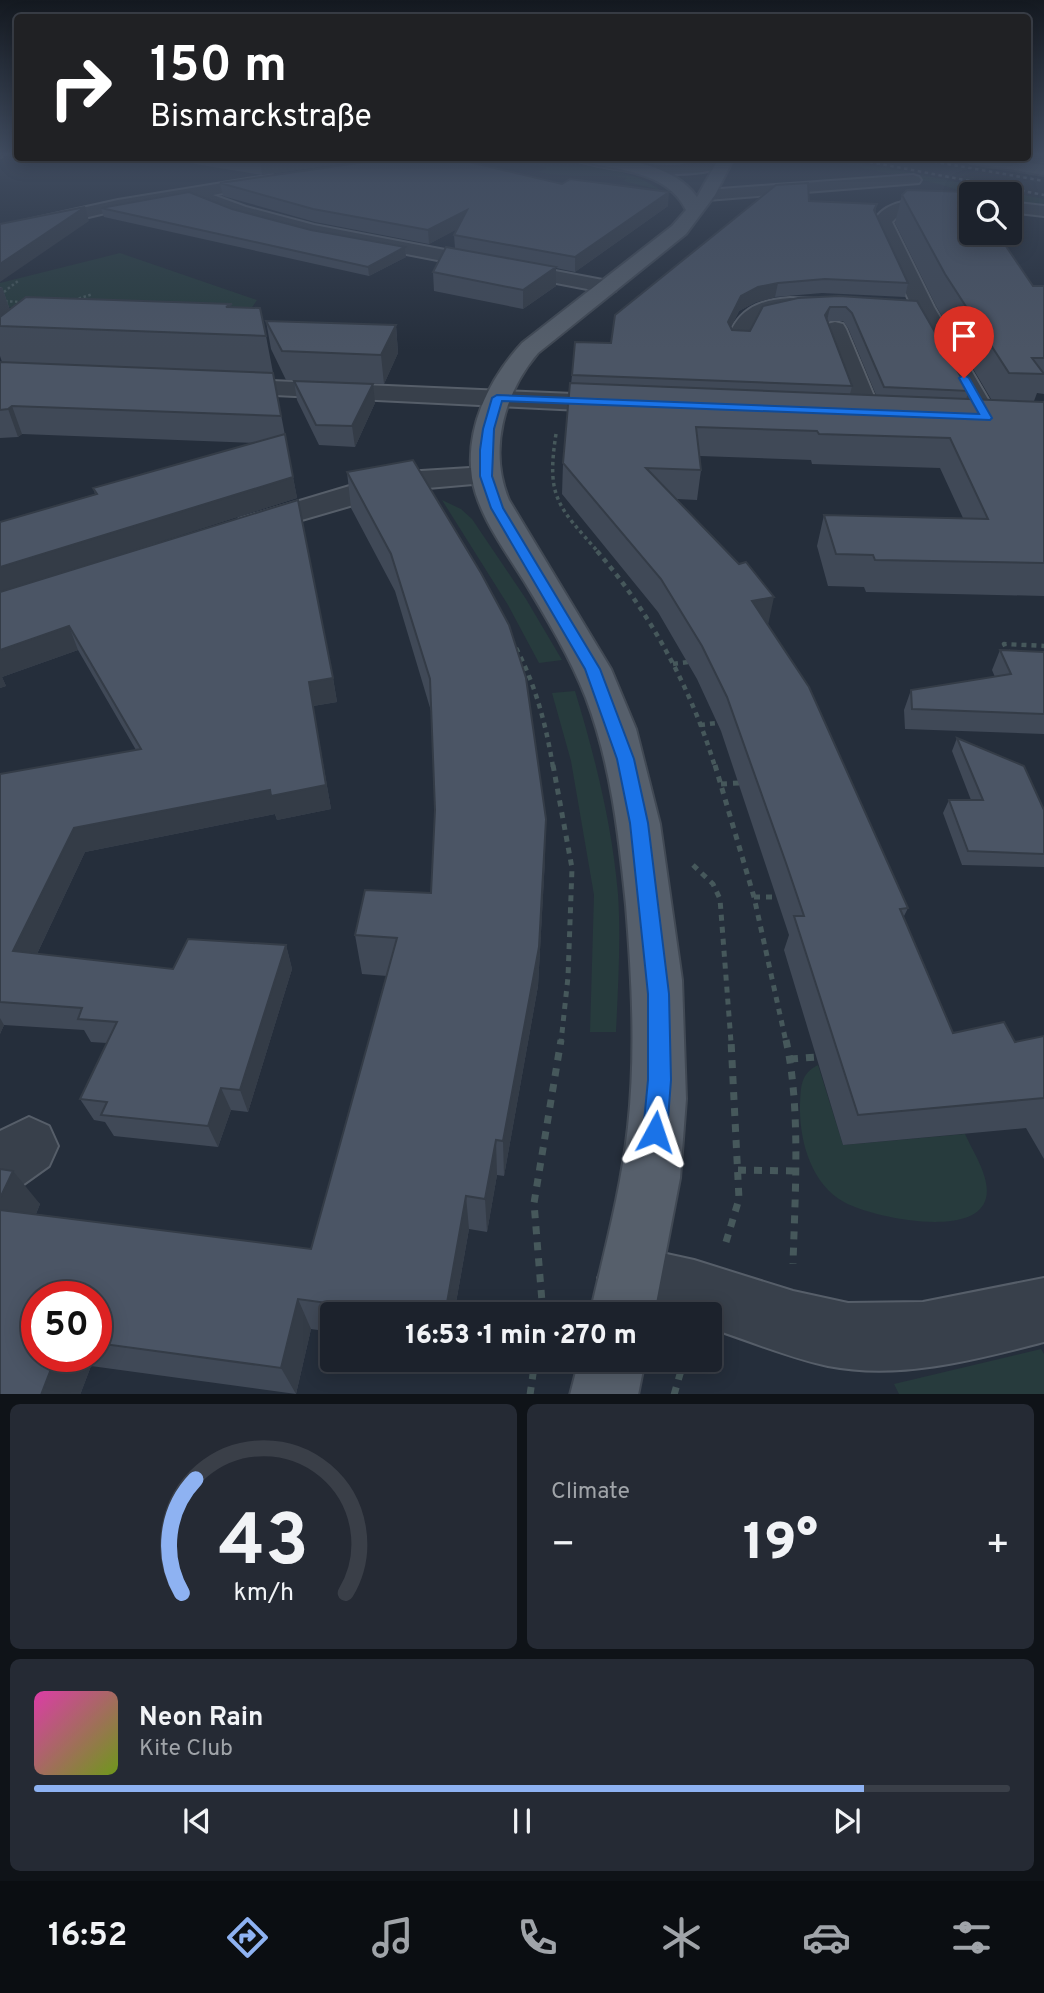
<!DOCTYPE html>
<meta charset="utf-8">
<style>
:root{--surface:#1c222c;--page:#252a34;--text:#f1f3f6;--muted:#a0a4a9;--line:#3a3f48;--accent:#8eb2f2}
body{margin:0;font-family:Overpass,sans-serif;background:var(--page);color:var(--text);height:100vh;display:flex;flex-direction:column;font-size:26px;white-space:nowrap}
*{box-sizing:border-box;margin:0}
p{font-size:23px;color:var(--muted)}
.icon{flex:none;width:38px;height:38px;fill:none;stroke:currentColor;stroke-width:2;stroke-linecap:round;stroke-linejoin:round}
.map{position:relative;height:1394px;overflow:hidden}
.drawer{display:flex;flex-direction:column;gap:10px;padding:10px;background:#0f1318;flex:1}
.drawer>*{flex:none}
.guide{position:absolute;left:14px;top:14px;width:1017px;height:147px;border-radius:7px;box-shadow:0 4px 18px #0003,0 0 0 2px var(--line);background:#202124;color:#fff;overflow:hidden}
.tools{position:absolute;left:959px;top:182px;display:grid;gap:14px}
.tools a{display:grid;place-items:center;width:63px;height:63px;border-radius:7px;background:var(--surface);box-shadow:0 4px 18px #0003,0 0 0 2px var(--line);font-size:35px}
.speed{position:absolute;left:21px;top:1281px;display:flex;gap:14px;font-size:35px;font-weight:700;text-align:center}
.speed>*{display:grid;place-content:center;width:91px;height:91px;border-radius:50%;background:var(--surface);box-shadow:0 4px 18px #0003,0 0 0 2px var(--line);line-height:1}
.speed .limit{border:10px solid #d22;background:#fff;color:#111}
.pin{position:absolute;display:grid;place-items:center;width:60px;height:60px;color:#fff;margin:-72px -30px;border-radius:50% 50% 50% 0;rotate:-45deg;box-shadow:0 0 7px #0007}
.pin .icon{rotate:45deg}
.me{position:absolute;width:77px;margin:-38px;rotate:5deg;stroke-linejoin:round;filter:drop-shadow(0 0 5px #0008)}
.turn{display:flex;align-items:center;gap:24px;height:147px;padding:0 21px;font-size:32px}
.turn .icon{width:91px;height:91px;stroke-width:2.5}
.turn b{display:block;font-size:49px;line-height:60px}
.big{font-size:52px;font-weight:800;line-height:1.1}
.drawer .card{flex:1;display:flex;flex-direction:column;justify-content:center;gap:10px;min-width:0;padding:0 24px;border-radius:10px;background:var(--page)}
.drawer .dial{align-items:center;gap:0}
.dial svg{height:182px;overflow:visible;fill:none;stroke:var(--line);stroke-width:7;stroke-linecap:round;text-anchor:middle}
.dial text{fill:var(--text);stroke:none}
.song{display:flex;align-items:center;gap:21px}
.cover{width:84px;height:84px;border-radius:10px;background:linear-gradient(135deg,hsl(320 70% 55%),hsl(80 70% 35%))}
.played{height:7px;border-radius:4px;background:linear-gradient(90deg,var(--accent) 85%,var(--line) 85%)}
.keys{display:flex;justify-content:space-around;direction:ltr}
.heat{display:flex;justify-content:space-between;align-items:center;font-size:38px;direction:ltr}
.drawer .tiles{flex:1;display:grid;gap:10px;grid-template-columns:1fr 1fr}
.card:last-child{grid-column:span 2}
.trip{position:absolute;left:320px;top:1302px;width:402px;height:70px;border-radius:7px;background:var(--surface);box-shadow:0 4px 18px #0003,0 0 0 2px var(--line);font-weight:800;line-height:70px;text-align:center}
.dock{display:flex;height:112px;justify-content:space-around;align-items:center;background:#0b0e12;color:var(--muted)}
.dock .icon{width:49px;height:49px}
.dock .selected{color:var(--accent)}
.dock b{font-size:32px;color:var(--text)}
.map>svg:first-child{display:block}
</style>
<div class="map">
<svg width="1044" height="1395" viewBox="0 0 1044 1395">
<rect width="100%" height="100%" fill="#252e3b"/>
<!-- green -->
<path fill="#273b3d" d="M497,158C539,158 639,163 667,197H647L656,189L623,181L627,178C597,173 568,179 538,172L547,168Z
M613,158H712C683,174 644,162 613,158Z
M817,158H835L1044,199V207L1010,203V194H971L939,184Z
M120,253L257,300L247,315L0,307V283Z
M442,500L461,509L472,519L526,599L562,660L539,663L508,605Z
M575,691C595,757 612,824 618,894C621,939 618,987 616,1032H590L594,895L571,761L552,693Z
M818,1065L843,1145L965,1134C973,1152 991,1178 986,1198C976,1240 870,1217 844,1202C811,1184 799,1140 800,1105C801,1087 800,1074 818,1065Z
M1041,1349L1044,1354V1394H899L894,1384Z"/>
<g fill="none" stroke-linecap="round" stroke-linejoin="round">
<!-- minor casing -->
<g stroke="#565e69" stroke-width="4">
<path id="minor" d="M1027,155H1044V162L1001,166L993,161L996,158H1027Z
M575,158C608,155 641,166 674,165C693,164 715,153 733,159C706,186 612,170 578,161Z
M272,175L280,180L278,183L213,195L246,207L314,225L608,281L615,283L618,287L615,291L608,293L313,236L234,215L192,198L118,210L0,238V226L118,200Z
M913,175L919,177L921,180L919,183L707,200L699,195L707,190Z
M937,199L971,200V210C947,210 909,202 892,222L934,307L999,418L995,424L986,426L977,424L973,418L912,307L874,222C883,200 917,199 937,199Z
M1010,202L1044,206V216L1010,212Z
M790,298L821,299L824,304L821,309C801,314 774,305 758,322C753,328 753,336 748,343H732L728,338C739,308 760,300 790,298Z
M835,322L843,324L846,329L881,413L877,419L868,421L859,419L855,413L824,329L827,324Z
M224,379L622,396L631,399L635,404L631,409L622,412L215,392L211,387L215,382Z
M486,467L496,470L501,476L496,482L405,490L250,535L239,533L234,526L239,519L363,482L405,472Z
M29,1117L49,1126L58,1146L49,1166L21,1186L0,1194V1131Z
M630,1246L694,1260L793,1291L848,1303L923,1302L1044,1278V1342C974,1360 900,1380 828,1366C787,1357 750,1341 710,1328V1314C673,1314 642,1315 608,1300L598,1278L608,1256Z"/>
</g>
<!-- major casing -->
<g stroke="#414954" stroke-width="4">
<path id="major" d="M579,158C616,155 674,164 697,197L719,158H734L715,195L686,234L538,353C504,393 488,450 509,500L611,669L636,729L660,824L682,980L686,1099L680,1178L654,1314H590C604,1252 621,1191 628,1127C636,1054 632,979 626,905C619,836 611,764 586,698C570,657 547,619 524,581C505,550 478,515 472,478C465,428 489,379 522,343L672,226L686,210C667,171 619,171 582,161Z
M964,158H996L1044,165V175L971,163Z
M579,1360H645L638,1395H570Z"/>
</g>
<!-- path-far4 -->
<path stroke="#46585b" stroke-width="2.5" stroke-dasharray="2.5 2.5" stroke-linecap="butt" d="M0,295L18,281
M74,300L93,294
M0,301L24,302"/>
<!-- path-far3 -->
<path stroke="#46585b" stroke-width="3.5" stroke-dasharray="3.5 3.5" stroke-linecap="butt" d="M556,434C546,498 558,506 599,553"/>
<!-- path-far2 -->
<path stroke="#46585b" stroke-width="4.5" stroke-dasharray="5 5" stroke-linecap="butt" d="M597,551C650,612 692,690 715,767
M516,648C536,686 546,725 553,767
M1010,655L1004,644L1044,646
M673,664L688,662
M700,725L717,723"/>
<!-- path-far1 -->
<path stroke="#46585b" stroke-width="5" stroke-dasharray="6 6" stroke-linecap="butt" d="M553,765L572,868L568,977L561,1042
M715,765L754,897L786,1042
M721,784L739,783
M693,865L713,884L720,899L731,1042
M754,897H777"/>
<!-- path -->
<path stroke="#46585b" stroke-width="7" stroke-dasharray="8 8" stroke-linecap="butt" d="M786,1040C801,1108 795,1195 793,1264
M790,1059L816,1057
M738,1170L796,1171
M726,1242L739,1199L731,1040
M543,1314L534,1203L561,1040
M530,1395L535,1360
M674,1395L684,1360"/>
<!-- minor -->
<use href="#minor" fill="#38404b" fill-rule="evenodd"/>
<!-- major -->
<use href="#major" fill="#565f6b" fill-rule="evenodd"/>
<!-- rail -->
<path stroke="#5a6472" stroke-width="2.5" stroke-dasharray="3.5 3.5" stroke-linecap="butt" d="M0,158L7,155
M849,158L1044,195
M913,158L1044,181"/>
</g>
<!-- wall -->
<path fill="#404957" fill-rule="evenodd" d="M159,158H379L262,175Z
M220,183L562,184L668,206L575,272L556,268V286L523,309L434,291L433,272L455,248L454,235L457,229L429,244L315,222L223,196Z
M902,195L1033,286H1044V394L1037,393L1034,401L1044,402V596L866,592L864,587L828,586L817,546L824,515L963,518L940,468L812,464L811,460L700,456L701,470L697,500L677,499L768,625L908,908L903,918L953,1033L1015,1042L1044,1036V1159L1026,1128L843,1145L784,950L789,935L721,731L697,679L658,612L562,494L563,463L572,375L611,343L809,201L877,204L875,212L908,283L905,297L822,293L775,297L756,302L739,311L731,327L732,330L750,331L839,296L969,391L966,399H991L936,306L895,223ZM827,321H843L848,328L876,395L850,394L852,386Z
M101,208L232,209L311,230L405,247L406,257L369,276L104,217Z
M0,287H2L10,310L233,307L266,336L297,498L156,543L333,678L337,702L313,706L331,809L277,820L275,814L85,852L37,954L173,969L286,945L292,969L248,1112L231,1110L218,1147L114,1136L105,1122L94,1120L80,1099L107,1043L91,1042L84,1030L4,1025L0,1034V774L136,750L78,650L2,677L6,686L0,688V522L95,494L93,488L255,443L22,434L18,437L0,438V362H2L0,356Z
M266,321L396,325L398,353L384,384L286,380L271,349Z
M294,381L375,403L355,447L319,445L297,400Z
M413,460L545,859L538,986L504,1176L497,1175L487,1232L469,1229L454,1314H332V1332L311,1329L296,1394L91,1366L80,1395H0V1169L40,1204L36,1214L311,1249L387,976L362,974L355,935L431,893L435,810L431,711L395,591L351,508L347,472ZM96,1297V1356H37Z
M1000,650L1044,652V734L905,729L904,710L911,690L995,677L992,670Z
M957,738L1044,810V867L962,865L943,813L949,800H971L952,751Z"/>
<!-- shaded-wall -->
<path fill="#343c47" d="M291,158H379L262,175L260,162Z
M669,192L668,206L575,272V257Z
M85,207L89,221L0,282V264Z
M467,210V224L429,244L428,230Z
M405,247L406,257L369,276L368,267Z
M556,267V286L523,309V290Z
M778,283L775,297L756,302L739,311L726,337L728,322L741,296L758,287Z
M2,287L10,311L0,319V288Z
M830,307L827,321L825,315Z
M396,325L398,353L384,384L381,355Z
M373,384L375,403L355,447L352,426Z
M12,406L22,434L18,437L8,409Z
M293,477L297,498L0,593V567Z
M774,597L767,630L752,601Z
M69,626L78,650L2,677L6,686L0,688V650Z
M333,678L337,702L313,706L331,809L277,820L275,814L85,852L27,975L13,951L74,828L309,682Z
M546,819L545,859L538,986L504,1176L503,1141Z
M286,945L292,969L248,1112L240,1090Z
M0,1018L4,1025L0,1034Z
M221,1088L231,1110L218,1147L208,1126Z
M496,1140L497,1175L487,1232L485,1199Z
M13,1171L40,1204L24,1242L0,1216V1198Z
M466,1196L469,1229L454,1314H445Z
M298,1299L311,1329L296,1394L281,1368Z
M56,1356H81L91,1366L80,1395H41Z"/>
<!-- building -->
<path fill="#4b5565" stroke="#343c47" stroke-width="2" d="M233,158H291L260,162Z
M393,158H452L562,184L570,179L669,192L575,257L454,235L467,210L428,230L313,209L220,183Z
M808,183L809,201L877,204L874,210L908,283L825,279L778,283L758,287L741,296L728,322L732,330L750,331L763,306L798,298L839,296L917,301L969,391L884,387L852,313L846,307H830L825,315L852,386L572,375L575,342L611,343L615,315L776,185Z
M907,190L969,192L971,195V233H997L1033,286H1044V358H1032L1044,374L1009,373L945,274L902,195Z
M189,192L232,209L311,230L405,247L368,267L101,208Z
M85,207L0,264V224Z
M446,247L556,267L523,290L433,272Z
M26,297L232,304L226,307L260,308L266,336L0,326V317Z
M266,321L396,325L381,355L282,351Z
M0,362L273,373L281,416L12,406L8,409L0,410Z
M294,381L373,384L352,426L316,425Z
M570,383L1044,402V563L875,560L873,555L836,554L824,515L988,519L950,438L819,434L817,431L696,427L701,470L646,468L739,564L746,562L774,597L752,601L809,687L908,908L900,909L953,1033L1004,1022L1015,1042L1044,1036V1098L858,1115L794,916H804L786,863L727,697L702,646L661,579L563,463Z
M285,434L293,477L0,567V522L97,494L93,488Z
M413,460L481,573L509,625L526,678L546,819L539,947L503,1141L496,1140L485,1199L466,1196L445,1314H409L298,1299L281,1368L96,1343V1297H37V1356H56L41,1395H0V1210L311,1249L397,938L355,935L365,890L431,893L435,810L430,679L391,554L347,472Z
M298,500L333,678L309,682L326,785L271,796L270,790L74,828L13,951L173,969L188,939L286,945L240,1090L221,1088L208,1126L101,1115L107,1102L80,1099L117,1022L78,1019L82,1008L0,1002V774L141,749L69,626L0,650V592Z
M1000,650L1044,652V714L912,709L911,690L1011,674Z
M957,738L1024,766L1044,810V854L968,851L949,800H983Z
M0,1169L13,1171L0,1198Z"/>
<!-- sky -->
<linearGradient id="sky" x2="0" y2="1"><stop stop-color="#141920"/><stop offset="0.44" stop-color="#404c60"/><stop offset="1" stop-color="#404c60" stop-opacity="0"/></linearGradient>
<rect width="1044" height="350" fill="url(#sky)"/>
<!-- route -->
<path fill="#1a73e8" stroke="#114b97" stroke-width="2" d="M964,375L969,378L992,418L990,420L502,401L494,429L492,476L503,508L600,669L634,759L648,823L669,994L671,1080L667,1132L664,1141L655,1144L647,1141L643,1132L648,1080V994L630,823L617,759L585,669L491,508L480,476V450L483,429L492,398L497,395L979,414L959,378Z"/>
</svg>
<div class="tools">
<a><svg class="icon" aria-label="search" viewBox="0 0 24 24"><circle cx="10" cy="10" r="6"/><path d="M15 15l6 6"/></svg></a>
</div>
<div class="speed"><div class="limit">50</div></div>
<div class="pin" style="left:964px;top:378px;background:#d93025"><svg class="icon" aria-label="arrive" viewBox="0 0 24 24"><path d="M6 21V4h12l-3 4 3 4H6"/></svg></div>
<svg class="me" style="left:655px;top:1132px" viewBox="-20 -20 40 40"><path d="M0-17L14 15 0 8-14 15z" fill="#1a73e8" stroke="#fff" stroke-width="4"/></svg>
<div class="trip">16:53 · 1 min · 270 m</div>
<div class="guide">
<div class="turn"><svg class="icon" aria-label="right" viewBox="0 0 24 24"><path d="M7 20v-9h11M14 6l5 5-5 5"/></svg><div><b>150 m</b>Bismarckstraße</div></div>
</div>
</div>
<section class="drawer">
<div class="tiles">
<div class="card dial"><svg viewBox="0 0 100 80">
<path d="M14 69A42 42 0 1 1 86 69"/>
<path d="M14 69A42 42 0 0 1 20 19" stroke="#8eb2f2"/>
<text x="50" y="56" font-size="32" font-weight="700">43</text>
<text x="50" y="72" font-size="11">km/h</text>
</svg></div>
<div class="card"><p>Climate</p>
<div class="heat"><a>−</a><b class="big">19°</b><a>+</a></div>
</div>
<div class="card">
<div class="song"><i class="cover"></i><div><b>Neon Rain</b><p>Kite Club</p></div></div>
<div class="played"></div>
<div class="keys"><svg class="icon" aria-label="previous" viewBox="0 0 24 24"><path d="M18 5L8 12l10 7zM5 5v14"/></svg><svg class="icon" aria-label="pause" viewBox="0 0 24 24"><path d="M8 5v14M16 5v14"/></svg><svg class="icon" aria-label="next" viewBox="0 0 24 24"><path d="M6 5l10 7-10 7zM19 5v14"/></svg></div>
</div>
</div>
</section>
<nav class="dock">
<b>16:52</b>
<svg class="icon selected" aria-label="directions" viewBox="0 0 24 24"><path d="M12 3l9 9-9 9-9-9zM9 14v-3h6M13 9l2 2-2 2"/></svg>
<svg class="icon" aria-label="music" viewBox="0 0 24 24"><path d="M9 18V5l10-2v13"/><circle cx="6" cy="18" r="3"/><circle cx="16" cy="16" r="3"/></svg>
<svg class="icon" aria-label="phone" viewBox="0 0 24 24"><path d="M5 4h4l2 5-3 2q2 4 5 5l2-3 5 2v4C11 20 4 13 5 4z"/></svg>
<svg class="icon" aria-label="climate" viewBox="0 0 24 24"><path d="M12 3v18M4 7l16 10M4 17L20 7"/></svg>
<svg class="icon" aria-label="car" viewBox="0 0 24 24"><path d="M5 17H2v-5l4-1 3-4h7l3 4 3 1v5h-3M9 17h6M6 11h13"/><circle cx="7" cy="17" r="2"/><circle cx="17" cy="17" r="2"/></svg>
<svg class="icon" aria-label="filters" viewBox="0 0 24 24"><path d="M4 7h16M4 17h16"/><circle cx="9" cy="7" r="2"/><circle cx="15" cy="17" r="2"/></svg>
</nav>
